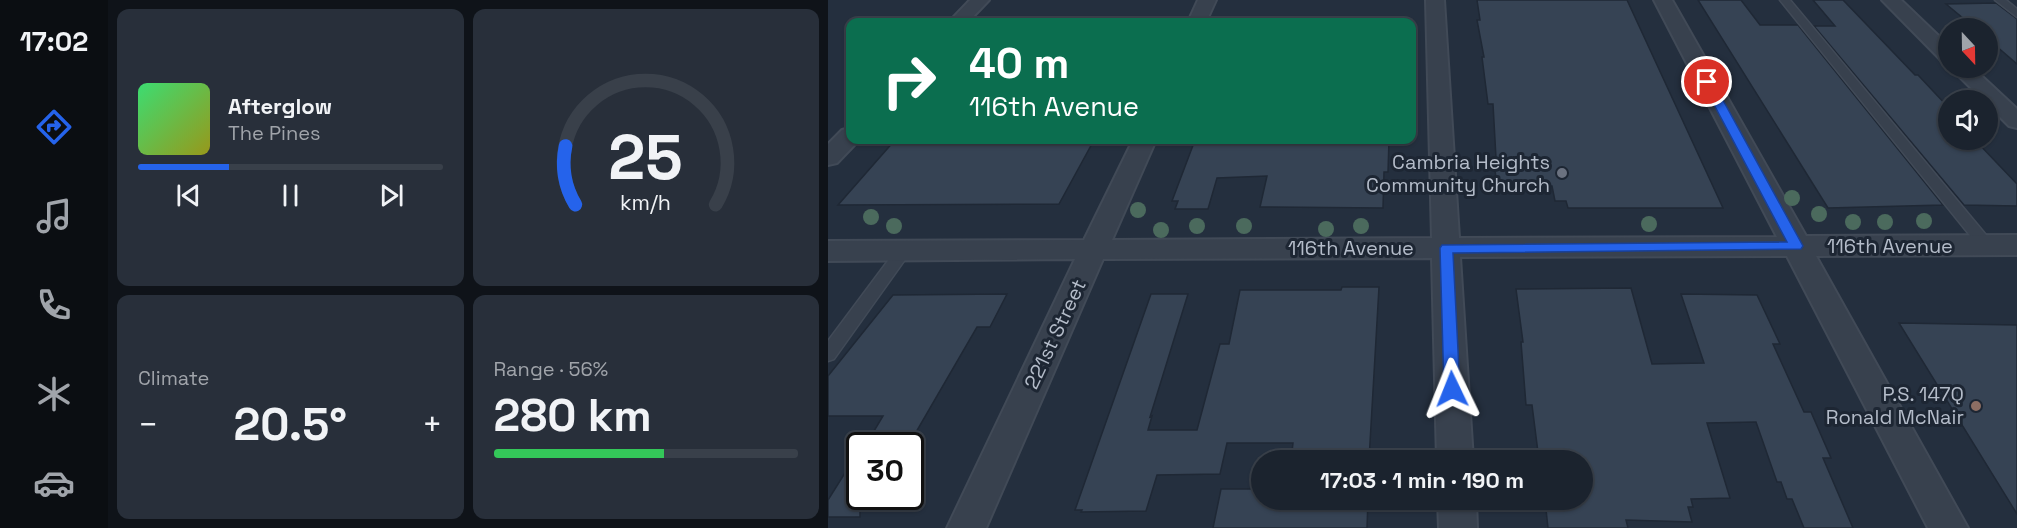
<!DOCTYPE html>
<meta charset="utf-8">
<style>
:root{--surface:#1b232e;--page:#282f3a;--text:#f1f3f6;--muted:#a0a4aa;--line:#39404a;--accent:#2563eb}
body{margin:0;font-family:"Space Grotesk",sans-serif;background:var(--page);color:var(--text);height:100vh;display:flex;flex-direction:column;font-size:22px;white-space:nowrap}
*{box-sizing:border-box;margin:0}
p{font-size:20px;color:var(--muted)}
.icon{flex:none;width:33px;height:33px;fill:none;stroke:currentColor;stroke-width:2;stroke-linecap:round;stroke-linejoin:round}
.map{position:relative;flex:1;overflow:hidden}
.drawer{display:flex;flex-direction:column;gap:9px;padding:9px;background:#0f1319;width:720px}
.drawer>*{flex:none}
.banner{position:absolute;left:18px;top:18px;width:570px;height:126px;border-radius:12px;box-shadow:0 2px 4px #0004,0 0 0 2px var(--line);background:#0b6e4f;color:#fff;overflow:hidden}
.needle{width:39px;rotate:158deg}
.buttons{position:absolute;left:1110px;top:18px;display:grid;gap:12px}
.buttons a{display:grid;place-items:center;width:60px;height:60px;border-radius:50%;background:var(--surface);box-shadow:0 2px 4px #0004,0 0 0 2px var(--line);font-size:30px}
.speed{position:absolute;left:18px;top:432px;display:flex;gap:12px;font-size:30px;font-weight:700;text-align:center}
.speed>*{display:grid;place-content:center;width:78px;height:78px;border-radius:50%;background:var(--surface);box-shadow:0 2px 4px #0004,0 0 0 2px var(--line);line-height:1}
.speed .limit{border:3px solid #111;border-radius:9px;background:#fff;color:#111}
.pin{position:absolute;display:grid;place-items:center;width:51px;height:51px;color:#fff;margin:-26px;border:3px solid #fff;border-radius:50%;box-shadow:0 2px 6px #0007}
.me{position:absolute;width:66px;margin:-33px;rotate:358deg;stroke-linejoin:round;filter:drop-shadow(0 0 4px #0008)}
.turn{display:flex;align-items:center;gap:21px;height:126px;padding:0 24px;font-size:27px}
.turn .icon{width:78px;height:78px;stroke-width:2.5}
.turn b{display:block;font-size:42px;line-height:51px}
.big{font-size:45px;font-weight:800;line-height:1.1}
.drawer .card{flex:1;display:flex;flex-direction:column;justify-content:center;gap:9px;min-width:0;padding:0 21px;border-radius:12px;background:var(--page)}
.drawer .dial{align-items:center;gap:0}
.dial svg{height:156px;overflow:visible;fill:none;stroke:var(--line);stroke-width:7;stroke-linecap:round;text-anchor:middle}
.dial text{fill:var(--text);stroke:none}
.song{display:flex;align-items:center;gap:18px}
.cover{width:72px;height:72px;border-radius:9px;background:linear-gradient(135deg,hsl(140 70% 55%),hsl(60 70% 35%))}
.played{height:6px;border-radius:3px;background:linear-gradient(90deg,var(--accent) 30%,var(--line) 30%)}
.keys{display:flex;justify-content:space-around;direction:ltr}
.heat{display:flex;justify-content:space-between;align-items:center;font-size:33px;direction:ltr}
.charge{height:9px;border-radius:4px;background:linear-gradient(90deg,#34c759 56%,var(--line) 0)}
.drawer .tiles{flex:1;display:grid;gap:9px;grid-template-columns:repeat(2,1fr)}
.trip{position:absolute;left:423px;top:450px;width:342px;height:60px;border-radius:30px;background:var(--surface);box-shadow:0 2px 4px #0004,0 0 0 2px var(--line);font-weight:800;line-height:60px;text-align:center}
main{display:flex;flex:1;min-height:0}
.dock{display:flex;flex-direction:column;width:108px;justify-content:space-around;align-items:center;background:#0b0e12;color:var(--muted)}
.dock .icon{width:42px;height:42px}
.dock .on{color:var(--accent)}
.dock b{font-size:27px;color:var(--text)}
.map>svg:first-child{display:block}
</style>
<main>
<nav class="dock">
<b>17:02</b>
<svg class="icon on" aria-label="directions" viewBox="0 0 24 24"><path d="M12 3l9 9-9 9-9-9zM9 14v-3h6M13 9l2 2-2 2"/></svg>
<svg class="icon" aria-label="music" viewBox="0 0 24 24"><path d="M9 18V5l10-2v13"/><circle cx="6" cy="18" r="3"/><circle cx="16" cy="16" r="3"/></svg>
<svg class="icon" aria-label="phone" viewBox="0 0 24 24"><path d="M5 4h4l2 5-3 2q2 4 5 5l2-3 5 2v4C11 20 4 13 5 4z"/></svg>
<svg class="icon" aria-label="climate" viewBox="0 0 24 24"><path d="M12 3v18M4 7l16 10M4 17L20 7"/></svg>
<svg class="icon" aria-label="car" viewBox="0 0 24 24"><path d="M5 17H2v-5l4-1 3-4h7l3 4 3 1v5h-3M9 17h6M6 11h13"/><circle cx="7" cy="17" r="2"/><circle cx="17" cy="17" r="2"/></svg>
</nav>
<section class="drawer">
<div class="tiles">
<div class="card">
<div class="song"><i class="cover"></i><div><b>Afterglow</b><p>The Pines</p></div></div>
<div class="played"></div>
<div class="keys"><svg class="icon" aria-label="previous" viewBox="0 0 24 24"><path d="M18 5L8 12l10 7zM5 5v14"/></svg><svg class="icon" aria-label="pause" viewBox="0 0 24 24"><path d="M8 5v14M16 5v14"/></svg><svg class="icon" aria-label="next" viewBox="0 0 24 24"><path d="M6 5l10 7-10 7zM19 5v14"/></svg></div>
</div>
<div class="card dial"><svg viewBox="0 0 100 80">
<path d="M14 69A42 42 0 1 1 86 69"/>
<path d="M14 69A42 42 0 0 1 9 39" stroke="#2563eb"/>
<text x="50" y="56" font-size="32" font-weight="700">25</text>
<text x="50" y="72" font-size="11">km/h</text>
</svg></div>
<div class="card"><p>Climate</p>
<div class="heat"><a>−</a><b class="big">20.5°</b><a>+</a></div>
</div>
<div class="card"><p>Range · 56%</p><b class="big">280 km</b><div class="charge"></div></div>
</div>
</section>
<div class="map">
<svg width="1189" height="528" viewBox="0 0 1189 528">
<rect width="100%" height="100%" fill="#242f3e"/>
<!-- building -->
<path fill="#364354" stroke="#1f2835" stroke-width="1.5" d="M649,0H799L895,208H740L738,201H727L724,186H669L666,162L668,158L665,104H660L654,57H656L649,20H652Z
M870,0H913L932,25H970L1115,205L1000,208Z
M985,0H1015L1087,75H1090L1120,107H1116L1120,112V140H1147L1189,184V206L1136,205L986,26H1007Z
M1168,3L1189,19V64L1160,39V28H1147L1118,4Z
M67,140H266L231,204L10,205Z
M367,140H561L560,172H556L555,208L432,207L439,176L389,178L380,209H347L350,201H344Z
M514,287H551L541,460H463L465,443H399L392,474L329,475L318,511L253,512L254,510H247L323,294H360L322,417L324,416L320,430H369L392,344H401L412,290H513Z
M803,288L824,364L876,363L853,294L929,295L952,344H945L976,412H983L1003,458H995L1025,528H976L964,499H959L953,482H949L928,422L879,423L902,498L863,499L865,507H860L864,522L798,520L800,528H720L717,500H754V460H711L704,405H698L693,342H695L688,289Z
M179,294L162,327H149L80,446H37L55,416H0V376L65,295Z
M1071,323L1189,325V514Z
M32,449V517H0V500Z
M393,489H434V500H540L539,528H385Z"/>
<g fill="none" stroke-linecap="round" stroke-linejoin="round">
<!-- service casing -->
<g stroke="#414a57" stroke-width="3">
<path id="service" d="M952,0H962L1163,241L1165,245L1163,249H1153Z
M1167,0H1178L1189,9V17Z
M76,245L83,250L81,254L6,359L0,361V341L71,246Z"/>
</g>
<!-- minor casing -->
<g stroke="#414a57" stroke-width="4">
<path id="minor" d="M142,0H161L140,22H121Z
M370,0H388L378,22H360Z
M598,0H616L631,238L949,237L826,0H844L978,236L1189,235V255L988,256L1140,528H1100L959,256L632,257L645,460H609L604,258L275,259L158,528H119L247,259L0,261V241L256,240L305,140H328L284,240L604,238Z
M1054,0H1073L1120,45V62L1113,60Z
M1123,68H1145L1189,109V128L1181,126L1160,105V100H1155Z
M22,128V140H31L9,163L0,165V144L14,130Z
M610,500H648L649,528H611Z"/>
</g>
<!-- service -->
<use href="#service" fill="#38414e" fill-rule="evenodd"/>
<!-- minor -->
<use href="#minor" fill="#38414e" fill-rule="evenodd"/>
</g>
<!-- trees -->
<g fill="#4b6a5d">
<circle cx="964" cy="198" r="8"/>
<circle cx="310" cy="210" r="8"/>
<circle cx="991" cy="214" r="8"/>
<circle cx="43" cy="217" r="8"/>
<circle cx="1096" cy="221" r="8"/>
<circle cx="1025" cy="222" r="8"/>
<circle cx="1057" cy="222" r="8"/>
<circle cx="821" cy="224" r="8"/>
<circle cx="66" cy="226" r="8"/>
<circle cx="369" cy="226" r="8"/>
<circle cx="416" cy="226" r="8"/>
<circle cx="533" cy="226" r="8"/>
<circle cx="498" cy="229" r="8"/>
<circle cx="333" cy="230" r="8"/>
</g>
<!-- route -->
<path fill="#2563eb" stroke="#184099" stroke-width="1.5" d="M879,79L885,82L975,246L973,249L625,253L632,389L630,393L624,395L619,393L616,389L612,248L614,245L959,242L874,82Z"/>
<!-- markers -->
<circle fill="#6b7280" stroke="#1d2633" stroke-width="2" cx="734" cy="173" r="6"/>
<circle fill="#8d6e63" stroke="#1d2633" stroke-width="2" cx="1148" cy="406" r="6"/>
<g text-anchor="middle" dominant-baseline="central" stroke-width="6" stroke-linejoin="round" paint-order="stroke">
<!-- poi labels -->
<g font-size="20" fill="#b4bcc9" stroke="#1d2633" text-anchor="end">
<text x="722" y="162">Cambria Heights<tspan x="722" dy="23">Community Church</tspan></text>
<text x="1136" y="394">P.S. 147Q<tspan x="1136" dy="23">Ronald McNair</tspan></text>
</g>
<!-- street labels -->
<g font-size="20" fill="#b4bcc9" stroke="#1d2633">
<text x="1062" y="246">116th Avenue</text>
<text x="523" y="248">116th Avenue</text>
<text transform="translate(227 334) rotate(-65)">221st Street</text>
</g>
</g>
</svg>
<div class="buttons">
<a><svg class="needle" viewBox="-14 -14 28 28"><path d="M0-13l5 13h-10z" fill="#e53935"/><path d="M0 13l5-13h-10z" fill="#a0a4aa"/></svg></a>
<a><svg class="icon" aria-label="sound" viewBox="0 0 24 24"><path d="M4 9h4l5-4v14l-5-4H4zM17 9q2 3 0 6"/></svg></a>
</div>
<div class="speed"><div class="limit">30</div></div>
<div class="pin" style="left:879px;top:82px;background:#d93025"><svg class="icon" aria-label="arrive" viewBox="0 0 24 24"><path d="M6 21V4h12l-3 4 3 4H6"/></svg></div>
<svg class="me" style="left:624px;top:389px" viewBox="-20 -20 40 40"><path d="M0-17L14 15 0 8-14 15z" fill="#2563eb" stroke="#fff" stroke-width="4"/></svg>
<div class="trip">17:03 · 1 min · 190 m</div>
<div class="banner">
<div class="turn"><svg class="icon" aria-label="right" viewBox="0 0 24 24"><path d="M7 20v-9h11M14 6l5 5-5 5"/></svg><div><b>40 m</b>116th Avenue</div></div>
</div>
</div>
</main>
